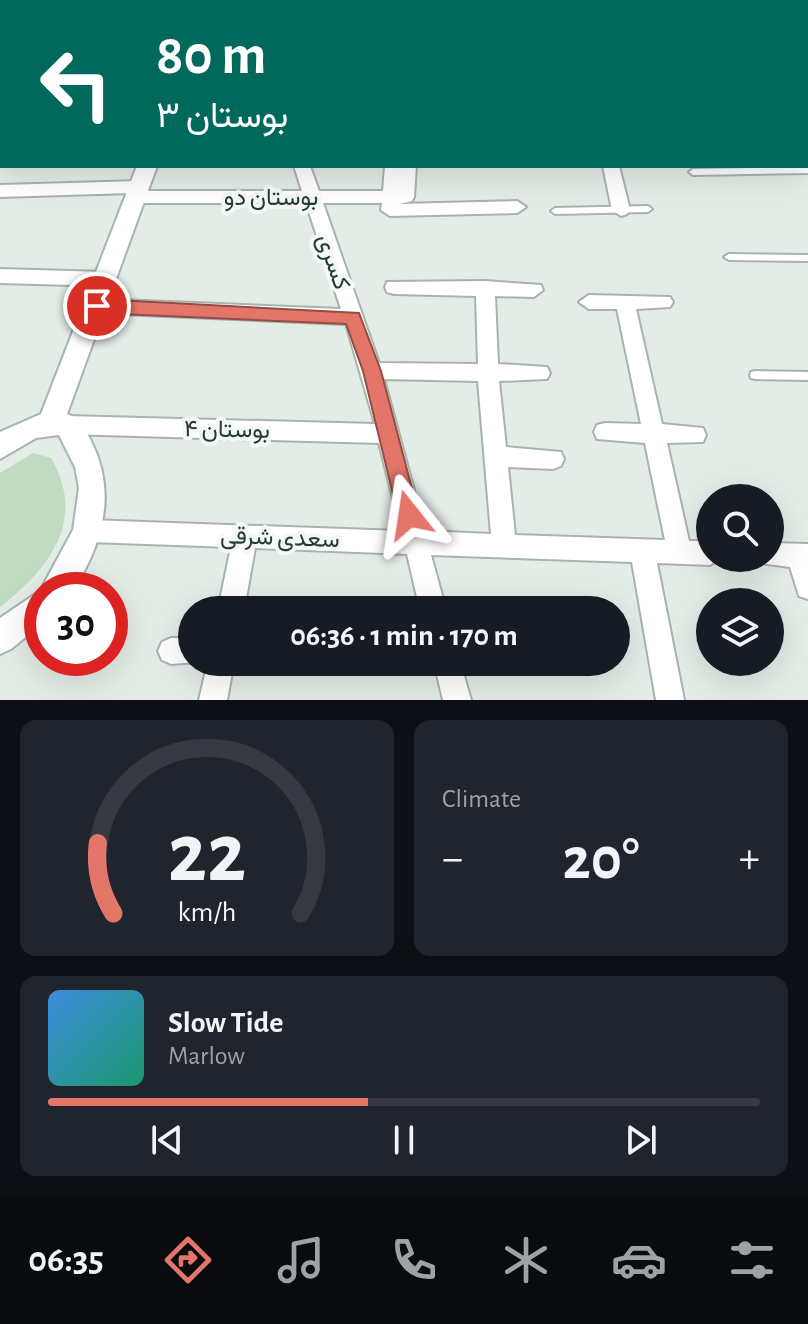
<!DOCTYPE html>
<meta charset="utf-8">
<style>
:root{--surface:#171b24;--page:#20242c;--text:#f1f3f6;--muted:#9ea1a6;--line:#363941;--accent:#e47569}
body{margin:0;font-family:"Alegreya Sans",Vazirmatn,sans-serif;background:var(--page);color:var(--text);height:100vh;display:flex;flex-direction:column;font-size:30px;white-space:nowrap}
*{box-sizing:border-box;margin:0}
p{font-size:26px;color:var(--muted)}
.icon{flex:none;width:44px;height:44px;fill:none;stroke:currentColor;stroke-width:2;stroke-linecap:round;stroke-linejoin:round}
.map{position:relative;height:700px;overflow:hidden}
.panel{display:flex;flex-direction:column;gap:20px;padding:20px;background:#0d0f14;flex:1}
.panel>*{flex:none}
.hud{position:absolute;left:0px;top:0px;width:808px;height:168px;box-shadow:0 8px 32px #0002;background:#00695c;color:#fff;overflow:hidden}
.tools{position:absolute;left:696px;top:484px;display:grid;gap:16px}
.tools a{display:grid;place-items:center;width:88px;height:88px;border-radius:50%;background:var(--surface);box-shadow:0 8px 32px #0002;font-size:40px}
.speed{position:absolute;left:24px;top:572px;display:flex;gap:16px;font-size:40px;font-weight:700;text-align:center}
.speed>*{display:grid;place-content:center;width:104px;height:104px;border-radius:50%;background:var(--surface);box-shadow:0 8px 32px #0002;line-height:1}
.speed .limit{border:12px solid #d22;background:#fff;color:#111}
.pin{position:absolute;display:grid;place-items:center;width:68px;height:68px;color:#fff;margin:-34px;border:4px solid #fff;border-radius:50%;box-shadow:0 2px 8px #0007}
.me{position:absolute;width:88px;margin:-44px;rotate:345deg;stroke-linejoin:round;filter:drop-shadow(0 0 6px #0008)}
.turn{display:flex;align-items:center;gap:28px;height:168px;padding:0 24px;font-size:36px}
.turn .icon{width:104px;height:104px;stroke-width:2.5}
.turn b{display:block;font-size:56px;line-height:68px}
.big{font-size:60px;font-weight:700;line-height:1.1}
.panel .card{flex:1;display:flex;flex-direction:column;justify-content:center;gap:12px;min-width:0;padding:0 28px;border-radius:16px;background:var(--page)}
.panel .dial{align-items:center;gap:0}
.dial svg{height:208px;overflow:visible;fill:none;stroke:var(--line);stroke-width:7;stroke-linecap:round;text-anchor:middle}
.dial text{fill:var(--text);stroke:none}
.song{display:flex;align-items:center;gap:24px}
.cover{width:96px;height:96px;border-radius:12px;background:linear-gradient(135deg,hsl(210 70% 55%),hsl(160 70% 35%))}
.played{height:8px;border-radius:4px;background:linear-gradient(90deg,var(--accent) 45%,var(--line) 45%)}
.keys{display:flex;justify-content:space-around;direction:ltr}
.heat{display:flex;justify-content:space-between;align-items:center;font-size:44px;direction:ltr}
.panel .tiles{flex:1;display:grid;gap:20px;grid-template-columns:1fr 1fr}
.card:last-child{grid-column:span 2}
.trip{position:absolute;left:178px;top:596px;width:452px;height:80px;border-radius:40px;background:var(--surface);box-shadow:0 8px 32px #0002;font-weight:700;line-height:80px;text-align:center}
.dock{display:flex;height:128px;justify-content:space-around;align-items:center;background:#090b0e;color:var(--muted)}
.dock .icon{width:56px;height:56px}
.dock .active{color:var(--accent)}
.dock b{font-size:36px;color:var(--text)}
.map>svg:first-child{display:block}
</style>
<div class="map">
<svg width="808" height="700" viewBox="0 0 808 700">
<rect width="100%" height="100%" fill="#e4ece7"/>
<!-- green -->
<path fill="#bfdbc2" d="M33,453L51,458C87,520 50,568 0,607V473Z"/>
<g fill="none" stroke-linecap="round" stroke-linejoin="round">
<!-- lane casing -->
<g stroke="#a7b4ad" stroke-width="4">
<path id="lane" d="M808,167V173L693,175L689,172L693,169Z
M648,206L652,209L648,212L555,214L551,211L555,208Z
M729,254L808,255V261L729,260L724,257Z
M755,371L808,372V380L755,379L751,378L750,375L751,372Z"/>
</g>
<!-- street casing -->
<g stroke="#a7b4ad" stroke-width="4">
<path id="street" d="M385,0H397V2H385Z
M428,0H474L427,2Z
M0,7H2V15H0Z
M294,166H310L319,191H383L385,166H416L414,197L412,201L399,204L517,201L526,207L517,213L390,216L381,210L382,203H323L379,363L478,364L476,296L394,294L387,292L385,287L387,282L485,281L541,285L543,290L534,297L495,296L498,364L547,367L550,373L547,379L499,381L506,447L561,452L564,459L561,466L553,469L508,467L515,535L665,540L645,443L597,439L594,432L597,425L605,423L641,424L617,309H589L579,302L589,295L670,297L673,302L670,307L636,309L662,424L703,428L706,435L703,442L667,443L689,541H710V558H720L710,565L657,563L684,700H656L632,562L431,555L446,610H420L407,554L255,548L244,610H218L231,547L89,542L81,539L77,531L81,523L89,520L401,531L379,443L67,434L59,432L56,425L59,418L67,416L375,424L346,324L97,313L87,306L97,299L341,309L306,203H136L128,197L131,193L0,197V185L140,181L148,187L144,191H302ZM384,379L478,381L491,534L425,531Z
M603,166H619L630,210L627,214L621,216L612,210Z
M0,269L106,272L115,279L106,286L0,283Z
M770,543L808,544V599L799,596L790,567L761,563L759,558H770Z
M171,638H192V662H197L171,664L162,660L158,651L162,642Z
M208,662H234L227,700H199Z
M434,662H460L471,700H443Z"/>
</g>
<!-- secondary casing -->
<g stroke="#a3b7ad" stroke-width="4">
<path id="secondary" d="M244,0H260L261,2H245Z
M808,18V28L806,29V19Z
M0,91H2V101H0Z
M137,166H157L67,414C79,418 86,430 91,441C117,492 103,544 73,590H42V624L11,649L0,654V618L40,591L73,530L79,488L75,467L59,435L36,438L0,459V432L41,414Z"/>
</g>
<!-- lane -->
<use href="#lane" fill="#fff" fill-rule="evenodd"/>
<!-- street -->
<use href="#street" fill="#fff" fill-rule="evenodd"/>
<!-- secondary -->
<use href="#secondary" fill="#fff" fill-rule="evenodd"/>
</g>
<!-- route -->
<path fill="#e47569" stroke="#944c44" stroke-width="2" d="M97,299L359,313L381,371L419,515L416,522L409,525L401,522L398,515L363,371L346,324L97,313L88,306Z"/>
<g text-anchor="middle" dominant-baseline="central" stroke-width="8" stroke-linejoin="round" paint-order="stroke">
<!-- street labels -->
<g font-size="24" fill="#253c32" stroke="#f4f9f6">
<text x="271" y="198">بوستان دو</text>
<text transform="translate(333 262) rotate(71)">کسری</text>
<text transform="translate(227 430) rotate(1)">بوستان ۴</text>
<text transform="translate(280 538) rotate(2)">سعدی شرقی</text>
</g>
</g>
</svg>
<div class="tools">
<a><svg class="icon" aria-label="search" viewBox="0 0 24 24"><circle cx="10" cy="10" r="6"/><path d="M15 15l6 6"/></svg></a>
<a><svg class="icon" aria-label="layers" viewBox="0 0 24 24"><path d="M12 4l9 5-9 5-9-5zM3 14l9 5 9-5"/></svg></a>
</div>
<div class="speed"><div class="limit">30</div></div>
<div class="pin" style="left:97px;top:306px;background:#d93025"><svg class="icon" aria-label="arrive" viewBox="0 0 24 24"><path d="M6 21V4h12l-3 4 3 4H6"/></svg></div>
<svg class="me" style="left:409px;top:515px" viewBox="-20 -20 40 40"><path d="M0-17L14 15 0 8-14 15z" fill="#e47569" stroke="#fff" stroke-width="4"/></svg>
<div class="trip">06:36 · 1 min · 170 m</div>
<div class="hud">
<div class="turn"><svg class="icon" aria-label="left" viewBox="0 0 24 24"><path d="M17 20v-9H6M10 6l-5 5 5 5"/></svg><div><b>80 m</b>بوستان ۳</div></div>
</div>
</div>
<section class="panel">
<div class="tiles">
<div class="card dial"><svg viewBox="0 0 100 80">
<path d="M14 69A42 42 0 1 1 86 69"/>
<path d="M14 69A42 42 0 0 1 8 42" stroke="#e47569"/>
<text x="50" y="56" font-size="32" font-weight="700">22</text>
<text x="50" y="72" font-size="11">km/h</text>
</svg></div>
<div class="card"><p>Climate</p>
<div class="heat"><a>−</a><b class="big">20°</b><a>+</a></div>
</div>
<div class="card">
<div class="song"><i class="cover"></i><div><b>Slow Tide</b><p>Marlow</p></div></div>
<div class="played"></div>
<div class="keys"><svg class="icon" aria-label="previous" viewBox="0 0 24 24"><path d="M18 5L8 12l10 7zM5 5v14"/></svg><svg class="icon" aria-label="pause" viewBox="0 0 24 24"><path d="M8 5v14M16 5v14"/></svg><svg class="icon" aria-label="next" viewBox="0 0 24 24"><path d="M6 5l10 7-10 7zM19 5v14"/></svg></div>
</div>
</div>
</section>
<nav class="dock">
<b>06:35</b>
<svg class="icon active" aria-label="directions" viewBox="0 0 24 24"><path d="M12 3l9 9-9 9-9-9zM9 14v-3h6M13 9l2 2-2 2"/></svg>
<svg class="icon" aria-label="music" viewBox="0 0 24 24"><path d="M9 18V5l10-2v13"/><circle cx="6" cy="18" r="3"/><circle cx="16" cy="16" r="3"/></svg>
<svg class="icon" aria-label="phone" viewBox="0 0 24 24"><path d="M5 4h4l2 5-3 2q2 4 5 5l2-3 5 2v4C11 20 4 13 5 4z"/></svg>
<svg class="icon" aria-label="climate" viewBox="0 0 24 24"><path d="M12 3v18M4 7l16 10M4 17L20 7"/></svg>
<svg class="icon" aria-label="car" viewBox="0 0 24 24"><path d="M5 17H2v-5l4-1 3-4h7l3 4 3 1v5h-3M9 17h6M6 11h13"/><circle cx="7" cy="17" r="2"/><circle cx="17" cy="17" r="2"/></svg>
<svg class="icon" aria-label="filters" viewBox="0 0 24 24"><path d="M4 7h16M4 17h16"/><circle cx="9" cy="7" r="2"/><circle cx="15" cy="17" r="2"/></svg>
</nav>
